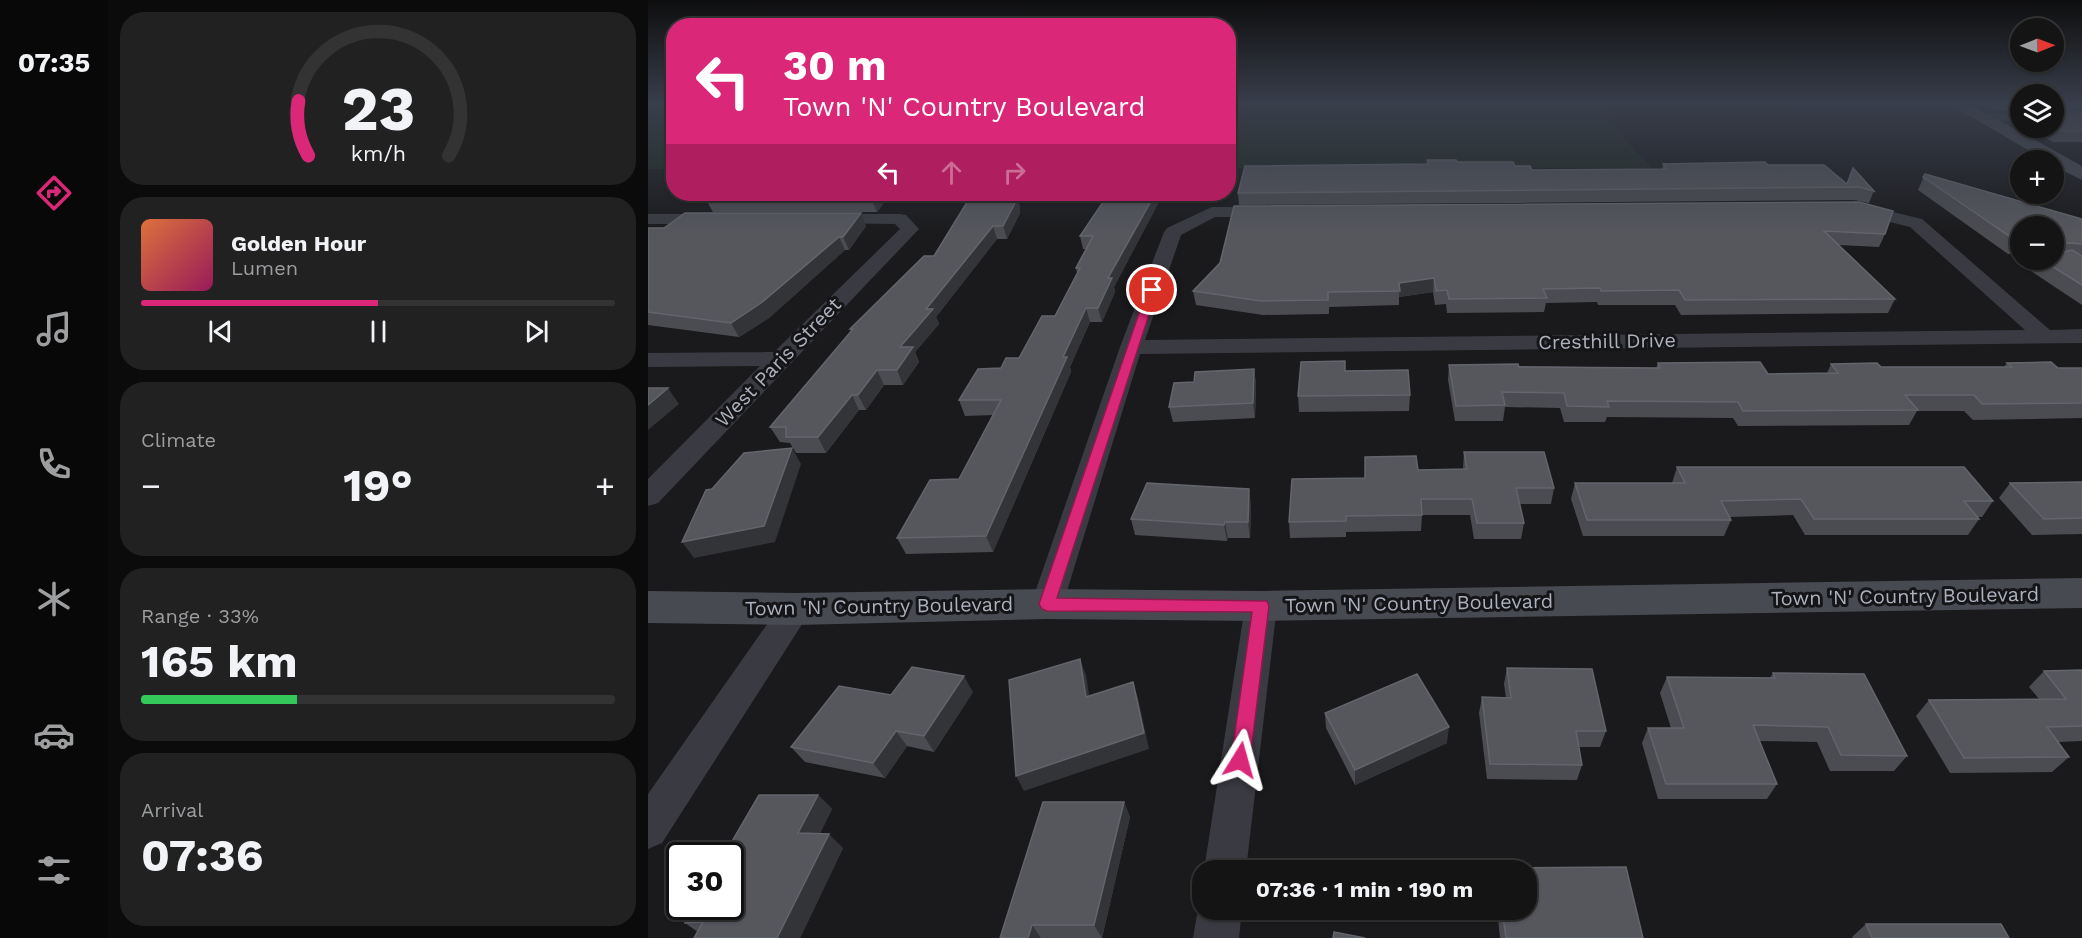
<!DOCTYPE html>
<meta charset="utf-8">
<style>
:root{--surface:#141415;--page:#212122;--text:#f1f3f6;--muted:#9d9ea0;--line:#333334;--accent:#db2777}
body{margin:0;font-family:"Work Sans",sans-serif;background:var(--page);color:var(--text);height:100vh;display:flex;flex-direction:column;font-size:22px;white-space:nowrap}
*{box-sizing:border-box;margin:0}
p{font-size:20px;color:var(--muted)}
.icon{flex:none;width:33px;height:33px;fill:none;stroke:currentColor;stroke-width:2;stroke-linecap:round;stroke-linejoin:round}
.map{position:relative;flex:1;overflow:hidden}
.panel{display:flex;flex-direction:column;gap:12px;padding:12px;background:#0b0b0c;width:540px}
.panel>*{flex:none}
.hud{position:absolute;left:18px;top:18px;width:570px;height:183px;border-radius:24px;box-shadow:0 2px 4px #0004,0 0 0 2px var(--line);background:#db2777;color:#fff;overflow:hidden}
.needle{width:39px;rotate:89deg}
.tools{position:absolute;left:1362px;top:18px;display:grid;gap:12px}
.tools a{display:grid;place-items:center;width:54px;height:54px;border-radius:50%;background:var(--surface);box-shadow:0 2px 4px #0004,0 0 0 2px var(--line);font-size:30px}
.speed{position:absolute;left:18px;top:842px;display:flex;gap:12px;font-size:30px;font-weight:700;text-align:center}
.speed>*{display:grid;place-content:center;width:78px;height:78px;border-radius:50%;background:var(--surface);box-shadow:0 2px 4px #0004,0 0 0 2px var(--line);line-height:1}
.speed .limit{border:3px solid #111;border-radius:9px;background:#fff;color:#111}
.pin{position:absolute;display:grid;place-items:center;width:51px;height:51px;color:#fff;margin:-26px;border:3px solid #fff;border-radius:50%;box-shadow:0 2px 6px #0007}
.me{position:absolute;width:66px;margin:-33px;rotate:8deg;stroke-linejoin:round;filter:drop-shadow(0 0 4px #0008)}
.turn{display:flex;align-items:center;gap:21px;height:126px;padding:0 18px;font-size:27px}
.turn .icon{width:78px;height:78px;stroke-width:2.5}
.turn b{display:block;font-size:42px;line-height:51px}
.lanes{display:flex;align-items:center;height:57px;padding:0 18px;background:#0003;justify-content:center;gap:30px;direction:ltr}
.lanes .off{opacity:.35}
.big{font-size:45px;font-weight:700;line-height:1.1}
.panel .widget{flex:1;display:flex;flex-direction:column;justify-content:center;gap:9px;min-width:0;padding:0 21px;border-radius:24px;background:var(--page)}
.panel .dial{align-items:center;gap:0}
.dial svg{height:156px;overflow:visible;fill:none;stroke:var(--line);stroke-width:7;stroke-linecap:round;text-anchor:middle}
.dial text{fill:var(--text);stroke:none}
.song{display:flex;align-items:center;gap:18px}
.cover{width:72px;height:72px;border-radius:9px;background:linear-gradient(135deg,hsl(20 70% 55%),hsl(330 70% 35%))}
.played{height:6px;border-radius:3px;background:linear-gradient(90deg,var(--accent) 50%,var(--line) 50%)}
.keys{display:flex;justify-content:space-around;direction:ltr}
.heat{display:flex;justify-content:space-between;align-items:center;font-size:33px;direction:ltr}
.charge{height:9px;border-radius:4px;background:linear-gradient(90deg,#34c759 33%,var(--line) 0)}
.trip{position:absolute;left:544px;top:860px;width:345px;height:60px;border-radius:24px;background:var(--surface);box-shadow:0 2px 4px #0004,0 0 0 2px var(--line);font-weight:700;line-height:60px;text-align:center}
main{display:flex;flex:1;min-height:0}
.dock{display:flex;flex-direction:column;width:108px;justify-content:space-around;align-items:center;background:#080808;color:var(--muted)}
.dock .icon{width:42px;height:42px}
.dock .active{color:var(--accent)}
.dock b{font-size:27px;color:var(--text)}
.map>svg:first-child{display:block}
</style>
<main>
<nav class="dock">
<b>07:35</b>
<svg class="icon active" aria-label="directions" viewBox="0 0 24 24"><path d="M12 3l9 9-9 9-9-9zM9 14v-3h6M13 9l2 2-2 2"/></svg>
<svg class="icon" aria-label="music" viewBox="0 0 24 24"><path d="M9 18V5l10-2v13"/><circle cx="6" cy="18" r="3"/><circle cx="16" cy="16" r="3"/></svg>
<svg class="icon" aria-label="phone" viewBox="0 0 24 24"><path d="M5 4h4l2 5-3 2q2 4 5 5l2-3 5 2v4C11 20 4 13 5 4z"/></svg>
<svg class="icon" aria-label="climate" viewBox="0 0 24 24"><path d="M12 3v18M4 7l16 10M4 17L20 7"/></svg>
<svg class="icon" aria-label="car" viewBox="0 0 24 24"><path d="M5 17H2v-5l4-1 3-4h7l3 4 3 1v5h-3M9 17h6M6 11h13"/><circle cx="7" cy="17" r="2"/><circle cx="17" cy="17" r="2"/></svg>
<svg class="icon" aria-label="filters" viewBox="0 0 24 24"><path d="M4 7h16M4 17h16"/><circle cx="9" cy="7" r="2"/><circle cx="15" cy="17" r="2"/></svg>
</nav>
<section class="panel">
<div class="widget dial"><svg viewBox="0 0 100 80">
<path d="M14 69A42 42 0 1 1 86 69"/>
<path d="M14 69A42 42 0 0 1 9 41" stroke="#db2777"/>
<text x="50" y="56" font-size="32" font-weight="700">23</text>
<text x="50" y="72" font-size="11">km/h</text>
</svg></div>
<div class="widget">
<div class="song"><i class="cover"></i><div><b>Golden Hour</b><p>Lumen</p></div></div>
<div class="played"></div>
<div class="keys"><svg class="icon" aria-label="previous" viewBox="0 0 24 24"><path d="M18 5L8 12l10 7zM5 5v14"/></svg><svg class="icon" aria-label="pause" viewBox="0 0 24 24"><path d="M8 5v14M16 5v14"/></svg><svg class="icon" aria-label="next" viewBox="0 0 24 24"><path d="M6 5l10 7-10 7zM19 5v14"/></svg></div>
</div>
<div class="widget"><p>Climate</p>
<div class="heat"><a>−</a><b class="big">19°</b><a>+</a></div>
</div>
<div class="widget"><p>Range · 33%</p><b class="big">165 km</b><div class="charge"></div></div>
<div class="widget"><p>Arrival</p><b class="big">07:36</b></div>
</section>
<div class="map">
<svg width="1434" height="938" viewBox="0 0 1434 938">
<rect width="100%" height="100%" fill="#1a1a1c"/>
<!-- green -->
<path fill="#1f2820" d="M0,103H25V169H0Z
M580,103H966C960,128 989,152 1005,168H581Z"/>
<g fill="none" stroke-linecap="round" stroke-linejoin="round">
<!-- street -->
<path fill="#3a3b42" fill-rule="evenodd" d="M1334,113H1372V121L1329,120L1327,117Z
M1208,203L1274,219L1402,330L1434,329V343L492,354L415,604L410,613L399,617L388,613L383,604L472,347L516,232L519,228L564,207H621L627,208L630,212L627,216L621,217H567L533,235L497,340L1377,330L1262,227L1202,212L1200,208L1202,204Z
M0,214H65L71,215L74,219L71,223L65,224H0Z
M178,214H252L258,215L271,229L10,503L0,506V479L112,366L0,367V353L126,352L252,229L247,224L172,223L169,219L172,215Z
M613,593L624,597L629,606L598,870H556L597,606L602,597Z
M147,596L158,600L163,609L158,618L14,843L0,849V794L136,600Z
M555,897V909H594L591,938H545L550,909Z"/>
<!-- secondary -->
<path fill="#484a52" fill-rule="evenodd" d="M1300,103H1320L1434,166V180L1406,166V160H1397Z
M1434,578V608L613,621L399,619L147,625L0,623V591L147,593L399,589L613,591Z"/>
</g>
<!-- wall -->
<path fill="#4b4c51" d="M1333,103H1372V111H1347Z
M1406,103H1434V109L1410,110L1412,111H1434V142H1405L1378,128H1406Z
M779,160L867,166L884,170L1014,169L1015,164L1120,165L1226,191L1221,203L1206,200L591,205L590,193L779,164Z
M1277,174L1434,219V305L1383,271L1390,260H1406V226H1372V254H1360L1270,190Z
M68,194H242L229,212H65L58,200Z
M265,194H368L372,207V213L359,239H349L288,317L291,324L267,352L271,362L255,385H236L218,410H211L178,453H148L142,443L132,442L122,427L204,332L202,329L286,256L319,202L267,198Z
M513,198L466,287L467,292L454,322H442L422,367L423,372L345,552L258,554L249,538L311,479L345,415L317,416L311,400L353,368L371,358L407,316L429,273L428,268L438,249H435L432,236Z
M1211,202L1237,234L1231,247L1191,245L1247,299L1240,313L1033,315L1027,305H950L949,302L898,303L896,312L799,313L798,304L787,305L785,292L751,297V305L681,307V314L615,315L548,305L545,291Z
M218,226L201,250H197L121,318L91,337L0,325V228Z
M1010,363L1120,374L1179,373L1183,364L1233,367H1356L1359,363L1410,368H1434V418L1325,420L1316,411H1269L1261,425L1090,426L1085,418L959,417L957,422H916L912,408L857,407L855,421H807L800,380L801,365L1008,368Z
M606,369L608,384L607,418L525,422L521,407L546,382Z
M762,395L761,411L651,412L650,396Z
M816,452L906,488L903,504H872L876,523L873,539H826L822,515H774L773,531L698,532V537L642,538L641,522L770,470L815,469Z
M1029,467L1345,501L1334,517H1329L1331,519L1320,535H1157L1145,515L1081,517L1083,520L1076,536H935L923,499L927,483H1024Z
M1434,482V534L1384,535L1351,498L1362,483Z
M603,505L602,538H580L579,541L487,535L483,519Z
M859,668L958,731L952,747H931L934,765L929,780L839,779L831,713L834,697L858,698L856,684Z
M1434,670V741L1410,742L1421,757L1404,772L1302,773L1268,716L1281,700L1391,699L1381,687L1396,671Z
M1125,673L1259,756L1246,771H1182L1169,742L1111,741L1129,784L1119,799H1010L994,743L1000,728H1023L1012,693L1019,677L1122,678Z
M325,692L286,752L259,746L237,778L157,762L143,747L243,695Z
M677,713L799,743L707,785L678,728Z
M170,795L184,809L172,833L195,848L152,938H46L50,932L37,923Z
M476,802L482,817L454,938H352Z
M978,867L995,938H852L849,909H879V870H848L849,868Z
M1218,924L1361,938H1205L1204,937Z"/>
<!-- shaded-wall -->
<path fill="#333437" d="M229,194H242L229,212L224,200Z
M368,194L372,207V213L359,239L355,226Z
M507,194H512L513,198L466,287L467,292L454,322L450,308L460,278Z
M213,213L218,226L201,250L195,237Z
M345,226L349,239L288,317L291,324L267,352L271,362L255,385L249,370L252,347L278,309Z
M191,237L197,250L121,318L91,337L83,323Z
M786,278L785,292L751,297V283Z
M438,308L442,322L422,367L423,372L345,552L338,536L415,357Z
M606,369L608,384L607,418L605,403Z
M229,370L236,385L218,410L210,395Z
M20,388L31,404L0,430V405Z
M204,395L211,410L178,453L170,437Z
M144,448L153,464L127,542L46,558L34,542Z
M601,489L603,505L602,538L600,522Z
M577,522L580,538L579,541L576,525Z
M432,659L438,675L444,713L438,697Z
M316,676L325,692L286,752L276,736Z
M485,682L490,698L501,749L376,791L368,776Z
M801,727L799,743L707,785V770Z
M248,731L259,746L237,778L225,763Z
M170,795L184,809L165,848L150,833Z
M476,802L482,817L454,938L446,925Z
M181,834L195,848L152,938H129Z
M384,925L393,938H380Z"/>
<!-- building -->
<path fill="#56575d" stroke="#63656c" stroke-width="1.5" d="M1406,103H1411L1410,109L1412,111H1434V131H1411L1405,128H1406Z
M779,160H808L809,162H865L867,166H882L884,170L1019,169L1015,164L1117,162L1120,165H1176L1199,184L1205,168L1226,191L1211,187L590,193L597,166L780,164Z
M1277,174L1434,219V244L1406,242V226H1372V241L1367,240L1275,177Z
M68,194H229L224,200H58Z
M324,194H368V201L355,226H345L278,309H285L252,347H265L249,370H229L210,395H204L170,437H138V427H122L205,329H202L276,256H286Z
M463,194H507L460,278H464L450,308H438L415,357H419L338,536L249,538L282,480L311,479L353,400H311L330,369L353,368L358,358H371L394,316H407L432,268H428L445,236H432L459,196Z
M1211,202L1245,211L1237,234L1176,231L1247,299L1037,300L1031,290L953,291L952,288L895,289L899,298L801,299L799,290L788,291L786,278L751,283L752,291L680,292V300L613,301L545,291L572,263L586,206Z
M37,213H213L195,237H191L113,303L83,323L0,312V228H16Z
M1424,250L1434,256V285L1394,260H1406V254Z
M697,361V371L760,370L762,395L650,396L653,362Z
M1112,362L1120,374L1190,373L1183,364L1229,363L1233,367H1364L1359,363L1403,362L1410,368H1434V403L1334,404L1326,395H1257L1270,410L1095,411L1090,402L959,401L961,407L919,406L916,393L854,392L857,405L808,406L801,365L870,364L871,367L1012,368L1010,363Z
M606,369L605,403L521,407L526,383L546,382L547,372Z
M0,388H20L0,405Z
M144,448L116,526L34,542L58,490L64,489L96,453Z
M816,452H896L906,488H868L876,523H829L824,499H773L774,515L698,516V521L641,522L644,479L717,478V457L768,456L770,470L819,469Z
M1029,467H1316L1345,501H1316L1331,519H1166L1153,499L1073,501L1083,520H939L927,483H1037Z
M1434,482V518L1396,519L1362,483Z
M499,483L601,489L600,522H577L576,525L483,519Z
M432,659L438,697L485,682L496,733L368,776L361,680Z
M264,667L316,676L276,736L248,731L225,763L143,747L191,686L243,695Z
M859,668L944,669L958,731H928L934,765L842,764L834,697L863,698Z
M1434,670V726L1399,727L1421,757L1316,758L1281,700L1418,699L1396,671Z
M1125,673L1216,674L1259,756L1193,755L1180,727L1105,725L1129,784H1018L1000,728H1036L1019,677L1127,678Z
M769,674L801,727L707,770L677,713Z
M111,795H170L150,833L181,834L129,938H46L55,922L37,923L46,906H82V855H76Z
M395,802H476L446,925H384L380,938H352Z
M978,867L995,938H858L854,909H879V870H849V868Z
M1218,924H1353L1361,938H1224Z
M686,932L717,938H685Z"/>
<!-- sky -->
<linearGradient id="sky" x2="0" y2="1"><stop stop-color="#0e0e0f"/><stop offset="0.44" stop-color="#383e4b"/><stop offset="1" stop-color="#383e4b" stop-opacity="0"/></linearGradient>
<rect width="1434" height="235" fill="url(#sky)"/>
<!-- route -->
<path fill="#db2777" stroke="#8e194d" stroke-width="1.5" d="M500,287L509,290L409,598L619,601L621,606L602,760L599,766L592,769L585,766L583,760L604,612L399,611L394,609L391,604Z"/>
<g text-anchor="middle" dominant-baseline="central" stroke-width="6" stroke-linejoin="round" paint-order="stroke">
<!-- street labels -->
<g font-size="20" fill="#abb0bd" stroke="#151517">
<text transform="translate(959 341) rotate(-1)">Cresthill Drive</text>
<text transform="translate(130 362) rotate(-46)">West Paris Street</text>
<text transform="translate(1257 596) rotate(-1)">Town 'N' Country Boulevard</text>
<text transform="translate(771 603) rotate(-1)">Town 'N' Country Boulevard</text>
<text transform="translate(231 606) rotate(-1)">Town 'N' Country Boulevard</text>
</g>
</g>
</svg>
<div class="tools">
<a><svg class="needle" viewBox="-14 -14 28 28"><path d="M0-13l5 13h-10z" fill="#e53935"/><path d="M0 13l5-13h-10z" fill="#9d9ea0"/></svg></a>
<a><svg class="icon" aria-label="layers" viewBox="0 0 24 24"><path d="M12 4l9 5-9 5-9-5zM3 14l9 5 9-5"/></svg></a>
<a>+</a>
<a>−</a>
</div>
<div class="speed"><div class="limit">30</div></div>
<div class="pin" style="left:504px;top:290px;background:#d93025"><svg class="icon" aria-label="arrive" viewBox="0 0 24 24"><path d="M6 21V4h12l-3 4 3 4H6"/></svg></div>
<svg class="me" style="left:592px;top:760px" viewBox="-20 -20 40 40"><path d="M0-17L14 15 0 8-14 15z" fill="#db2777" stroke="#fff" stroke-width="4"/></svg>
<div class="trip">07:36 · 1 min · 190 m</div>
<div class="hud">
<div class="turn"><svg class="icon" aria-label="left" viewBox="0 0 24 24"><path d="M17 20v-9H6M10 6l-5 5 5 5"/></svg><div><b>30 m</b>Town 'N' Country Boulevard</div></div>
<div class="lanes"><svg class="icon" aria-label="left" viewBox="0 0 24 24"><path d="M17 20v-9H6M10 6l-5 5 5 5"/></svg><svg class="icon off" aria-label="ahead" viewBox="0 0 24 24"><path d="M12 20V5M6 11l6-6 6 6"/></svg><svg class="icon off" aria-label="right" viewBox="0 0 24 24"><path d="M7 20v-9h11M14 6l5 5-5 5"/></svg></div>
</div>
</div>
</main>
